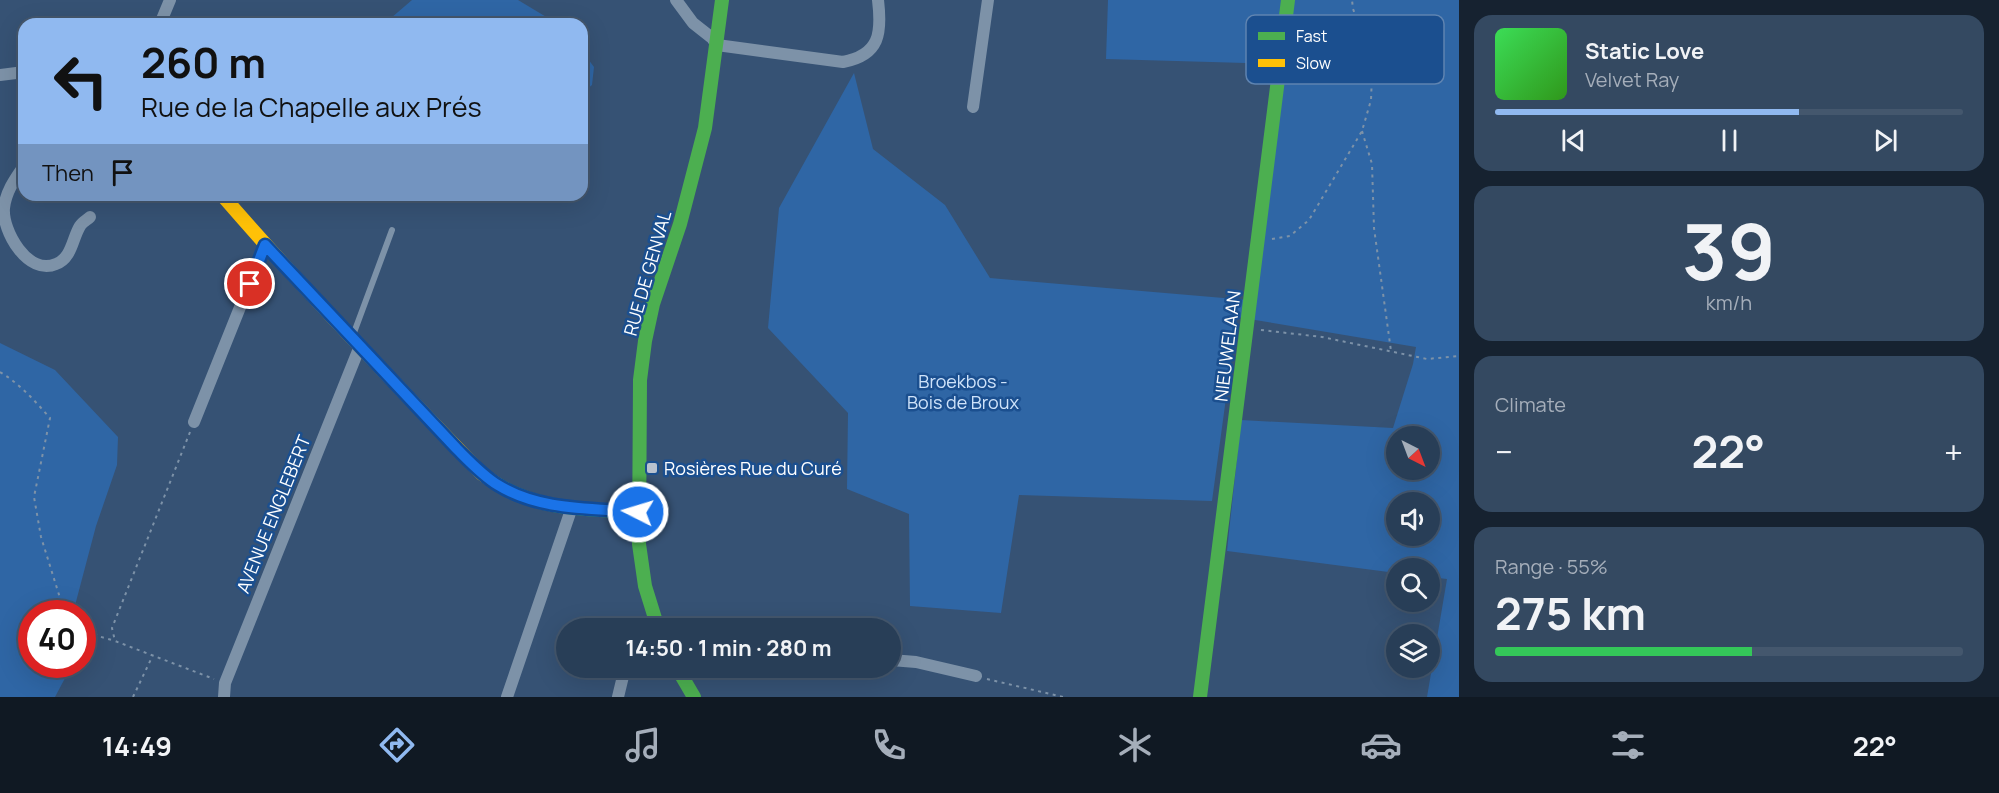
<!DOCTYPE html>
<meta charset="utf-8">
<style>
:root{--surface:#283e57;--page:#344961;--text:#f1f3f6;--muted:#a5aeba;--line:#44576d;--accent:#90b9f0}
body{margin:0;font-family:Manrope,sans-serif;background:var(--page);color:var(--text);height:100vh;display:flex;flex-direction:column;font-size:22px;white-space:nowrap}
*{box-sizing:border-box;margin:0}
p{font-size:20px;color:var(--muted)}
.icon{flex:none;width:33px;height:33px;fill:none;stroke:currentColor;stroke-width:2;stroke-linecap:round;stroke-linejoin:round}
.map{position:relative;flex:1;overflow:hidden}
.drawer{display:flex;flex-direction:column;gap:15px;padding:15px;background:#162230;width:540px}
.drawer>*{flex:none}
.banner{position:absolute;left:18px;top:18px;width:570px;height:183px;border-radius:18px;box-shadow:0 6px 24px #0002,0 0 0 2px var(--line);background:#90b9f0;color:#111;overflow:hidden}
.needle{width:39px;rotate:138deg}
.buttons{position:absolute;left:1386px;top:426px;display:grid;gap:12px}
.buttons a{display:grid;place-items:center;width:54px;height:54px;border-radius:50%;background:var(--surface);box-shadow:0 6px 24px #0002,0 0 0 2px var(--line);font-size:30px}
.speed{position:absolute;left:18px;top:600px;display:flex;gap:12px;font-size:30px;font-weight:700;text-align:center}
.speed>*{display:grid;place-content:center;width:78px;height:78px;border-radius:50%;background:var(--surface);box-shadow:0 6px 24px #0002,0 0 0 2px var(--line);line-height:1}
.speed .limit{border:9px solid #d22;background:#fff;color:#111}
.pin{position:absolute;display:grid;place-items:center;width:51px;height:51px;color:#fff;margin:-26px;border:3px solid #fff;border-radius:50%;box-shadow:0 2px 6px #0007}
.me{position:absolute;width:66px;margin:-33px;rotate:275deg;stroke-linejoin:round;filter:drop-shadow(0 0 4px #0008)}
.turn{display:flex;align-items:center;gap:21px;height:126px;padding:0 24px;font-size:27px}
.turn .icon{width:78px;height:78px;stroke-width:2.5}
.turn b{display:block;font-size:42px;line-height:51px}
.then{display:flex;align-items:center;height:57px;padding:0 24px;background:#0003;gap:12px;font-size:22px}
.big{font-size:45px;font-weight:700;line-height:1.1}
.drawer .card{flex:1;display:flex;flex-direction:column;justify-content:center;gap:9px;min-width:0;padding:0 21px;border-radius:18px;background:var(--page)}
.drawer .dial{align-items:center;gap:0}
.dial b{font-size:78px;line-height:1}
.song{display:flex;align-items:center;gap:18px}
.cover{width:72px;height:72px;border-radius:9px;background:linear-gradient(135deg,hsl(130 70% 55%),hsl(110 70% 35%))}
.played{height:6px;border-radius:3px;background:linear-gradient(90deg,var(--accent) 65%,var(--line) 65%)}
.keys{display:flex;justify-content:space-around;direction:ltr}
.heat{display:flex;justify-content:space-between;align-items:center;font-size:33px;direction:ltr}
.charge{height:9px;border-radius:4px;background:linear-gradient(90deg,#34c759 55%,var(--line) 0)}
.trip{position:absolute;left:556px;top:618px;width:345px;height:60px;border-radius:30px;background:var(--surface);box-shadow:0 6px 24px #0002,0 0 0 2px var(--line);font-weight:700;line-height:60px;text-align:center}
.dock{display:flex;height:96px;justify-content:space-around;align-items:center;background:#101923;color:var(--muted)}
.dock .icon{width:42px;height:42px}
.dock .selected{color:var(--accent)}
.dock b{font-size:27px;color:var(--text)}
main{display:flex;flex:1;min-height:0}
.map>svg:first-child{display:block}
</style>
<main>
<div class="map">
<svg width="1459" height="697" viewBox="0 0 1459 697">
<rect width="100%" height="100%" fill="#365274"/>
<!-- green -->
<path fill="#2f66a5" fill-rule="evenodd" d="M412,0H518L558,24H384Z
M1108,0H1459V697H1427L1447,579L1430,577V568H1396V573L1227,551L1241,420L1393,428L1413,364L1416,347L1237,317L1212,501L1019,495L1001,613L910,606L909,514L847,489L848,413L768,328L779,208L854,73L873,149L945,205L990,278L1247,300L1277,64L1106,59ZM1396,436H1430V470H1396ZM1396,502H1430V536H1396Z
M582,51L594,67L592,85L582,93Z
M0,343L55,370L118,437L117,465L96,526L73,613L32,614V664L72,665L55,697H0Z"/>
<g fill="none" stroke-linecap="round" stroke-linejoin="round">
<!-- path -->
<path stroke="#7d92a8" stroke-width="2" stroke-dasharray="3 4.5" stroke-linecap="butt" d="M1362,131L1372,164L1374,228L1391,351
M1272,239L1290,236L1309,220L1362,131L1371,100L1372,75L1369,50L1353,9L1352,0
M1261,330L1322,337L1427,359L1459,356
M0,372C20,384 35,401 50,418L34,497L41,537L65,614
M190,432L112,628L115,641L214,679
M82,625L98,636L115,641
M987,679L1063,697
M133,697L153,655"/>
<!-- lane -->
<path stroke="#7d92a8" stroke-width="6" d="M352,338L392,230"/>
<!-- street -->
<path stroke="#7d92a8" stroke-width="12" d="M676,0L693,23L712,38L717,45L843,62C880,55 882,33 878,0
M160,24L170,0
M0,75L24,72
M973,107L988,0
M24,166C15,179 6,191 4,208C2,231 28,276 56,264C72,258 72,239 80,226C82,222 87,220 90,217
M194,422L265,245
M891,660L916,662L976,676
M224,697L225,683L360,346
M507,697L572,507
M618,697L625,668"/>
<!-- fast -->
<path stroke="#4caf50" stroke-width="14" d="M497,484C540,511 590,509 638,512
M658,628L645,586L639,544L640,380L645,341L653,304L680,224L705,128L722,0
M677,668L694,697
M1200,697L1288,0"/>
<!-- slow -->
<path stroke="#ffc107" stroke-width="14" d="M222,195C305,291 394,382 482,474L497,484"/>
</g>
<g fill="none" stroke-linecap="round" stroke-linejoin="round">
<!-- route casing -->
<g stroke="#114b97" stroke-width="15">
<path id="route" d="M250,284L265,245L457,449C470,462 483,476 498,485C540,511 591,508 638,512"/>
</g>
<!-- route -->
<use href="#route" stroke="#1a73e8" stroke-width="10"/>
</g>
<!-- markers -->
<rect fill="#b9c2ce" stroke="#1b4f8f" stroke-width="2" x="646" y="462" width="12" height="12" rx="3"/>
<g text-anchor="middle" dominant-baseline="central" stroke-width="5" stroke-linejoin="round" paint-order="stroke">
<!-- street labels -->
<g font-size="18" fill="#fff" stroke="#1b4f8f">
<text transform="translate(647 273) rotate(-74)">RUE DE GENVAL</text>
<text transform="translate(1227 346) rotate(-83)">NIEUWELAAN</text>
<text transform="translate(273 514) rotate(-68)">AVENUE ENGLEBERT</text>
</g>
<!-- park labels -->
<g font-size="18" fill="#cfe3fa" stroke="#1b4f8f">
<text x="963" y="381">Broekbos -<tspan x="963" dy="21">Bois de Broux</tspan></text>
</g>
<!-- poi labels -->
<g font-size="18" fill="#fff" stroke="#1b4f8f" text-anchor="start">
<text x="664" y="468">Rosières Rue du Curé</text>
</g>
</g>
<!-- legend -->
<rect x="1246" y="15" width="198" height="69" rx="9" fill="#1b4f8f" stroke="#5f84b1" stroke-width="1.5"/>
<rect x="1258" y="32" width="27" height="8" fill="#4caf50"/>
<rect x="1258" y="59" width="27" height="8" fill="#ffc107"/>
<g font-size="16" fill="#fff">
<text x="1296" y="42">Fast</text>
<text x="1296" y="69">Slow</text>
</g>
</svg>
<div class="buttons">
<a><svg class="needle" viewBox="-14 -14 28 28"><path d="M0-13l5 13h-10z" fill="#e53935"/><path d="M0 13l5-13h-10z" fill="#a5aeba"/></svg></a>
<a><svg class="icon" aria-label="sound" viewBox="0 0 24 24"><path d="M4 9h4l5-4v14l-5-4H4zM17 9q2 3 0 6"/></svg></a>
<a><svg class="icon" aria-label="search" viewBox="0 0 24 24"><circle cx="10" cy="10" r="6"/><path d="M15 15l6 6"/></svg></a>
<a><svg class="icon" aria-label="layers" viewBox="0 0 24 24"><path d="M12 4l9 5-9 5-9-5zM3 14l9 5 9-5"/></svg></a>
</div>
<div class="speed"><div class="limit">40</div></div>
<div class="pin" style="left:250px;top:284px;background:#d93025"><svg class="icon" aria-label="arrive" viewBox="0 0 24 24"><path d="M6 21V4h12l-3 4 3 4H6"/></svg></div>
<svg class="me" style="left:638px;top:512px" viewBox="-20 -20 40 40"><circle r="17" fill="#1a73e8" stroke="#fff" stroke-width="3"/><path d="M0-11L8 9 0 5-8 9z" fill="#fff"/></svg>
<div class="trip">14:50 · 1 min · 280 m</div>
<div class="banner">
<div class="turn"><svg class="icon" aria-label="left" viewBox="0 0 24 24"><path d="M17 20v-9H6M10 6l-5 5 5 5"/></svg><div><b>260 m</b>Rue de la Chapelle aux Prés</div></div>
<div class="then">Then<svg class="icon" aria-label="arrive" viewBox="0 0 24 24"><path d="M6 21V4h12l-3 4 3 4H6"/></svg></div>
</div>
</div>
<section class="drawer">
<div class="card">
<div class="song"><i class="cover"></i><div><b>Static Love</b><p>Velvet Ray</p></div></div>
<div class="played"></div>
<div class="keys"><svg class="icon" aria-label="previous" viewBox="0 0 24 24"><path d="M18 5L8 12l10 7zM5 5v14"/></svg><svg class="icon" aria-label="pause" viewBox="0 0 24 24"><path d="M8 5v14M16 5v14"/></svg><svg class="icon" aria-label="next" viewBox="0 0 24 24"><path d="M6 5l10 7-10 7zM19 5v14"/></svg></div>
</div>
<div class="card dial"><b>39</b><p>km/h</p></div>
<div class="card"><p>Climate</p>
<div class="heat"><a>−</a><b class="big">22°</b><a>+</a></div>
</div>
<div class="card"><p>Range · 55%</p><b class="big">275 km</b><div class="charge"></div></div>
</section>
</main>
<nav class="dock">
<b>14:49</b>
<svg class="icon selected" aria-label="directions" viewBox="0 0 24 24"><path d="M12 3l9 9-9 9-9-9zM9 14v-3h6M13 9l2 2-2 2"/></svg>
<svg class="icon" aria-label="music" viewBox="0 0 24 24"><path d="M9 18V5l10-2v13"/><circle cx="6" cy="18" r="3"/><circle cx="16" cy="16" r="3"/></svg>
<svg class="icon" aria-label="phone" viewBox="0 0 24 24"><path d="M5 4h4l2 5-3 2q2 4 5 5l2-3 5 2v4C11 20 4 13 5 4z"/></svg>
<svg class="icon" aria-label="climate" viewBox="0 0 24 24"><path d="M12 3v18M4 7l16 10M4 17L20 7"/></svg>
<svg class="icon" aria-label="car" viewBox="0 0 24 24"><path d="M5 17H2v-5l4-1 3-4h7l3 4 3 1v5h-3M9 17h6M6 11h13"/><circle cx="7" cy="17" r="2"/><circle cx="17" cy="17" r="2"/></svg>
<svg class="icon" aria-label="filters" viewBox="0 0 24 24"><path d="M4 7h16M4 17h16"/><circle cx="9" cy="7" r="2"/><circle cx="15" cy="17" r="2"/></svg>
<b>22°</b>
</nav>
